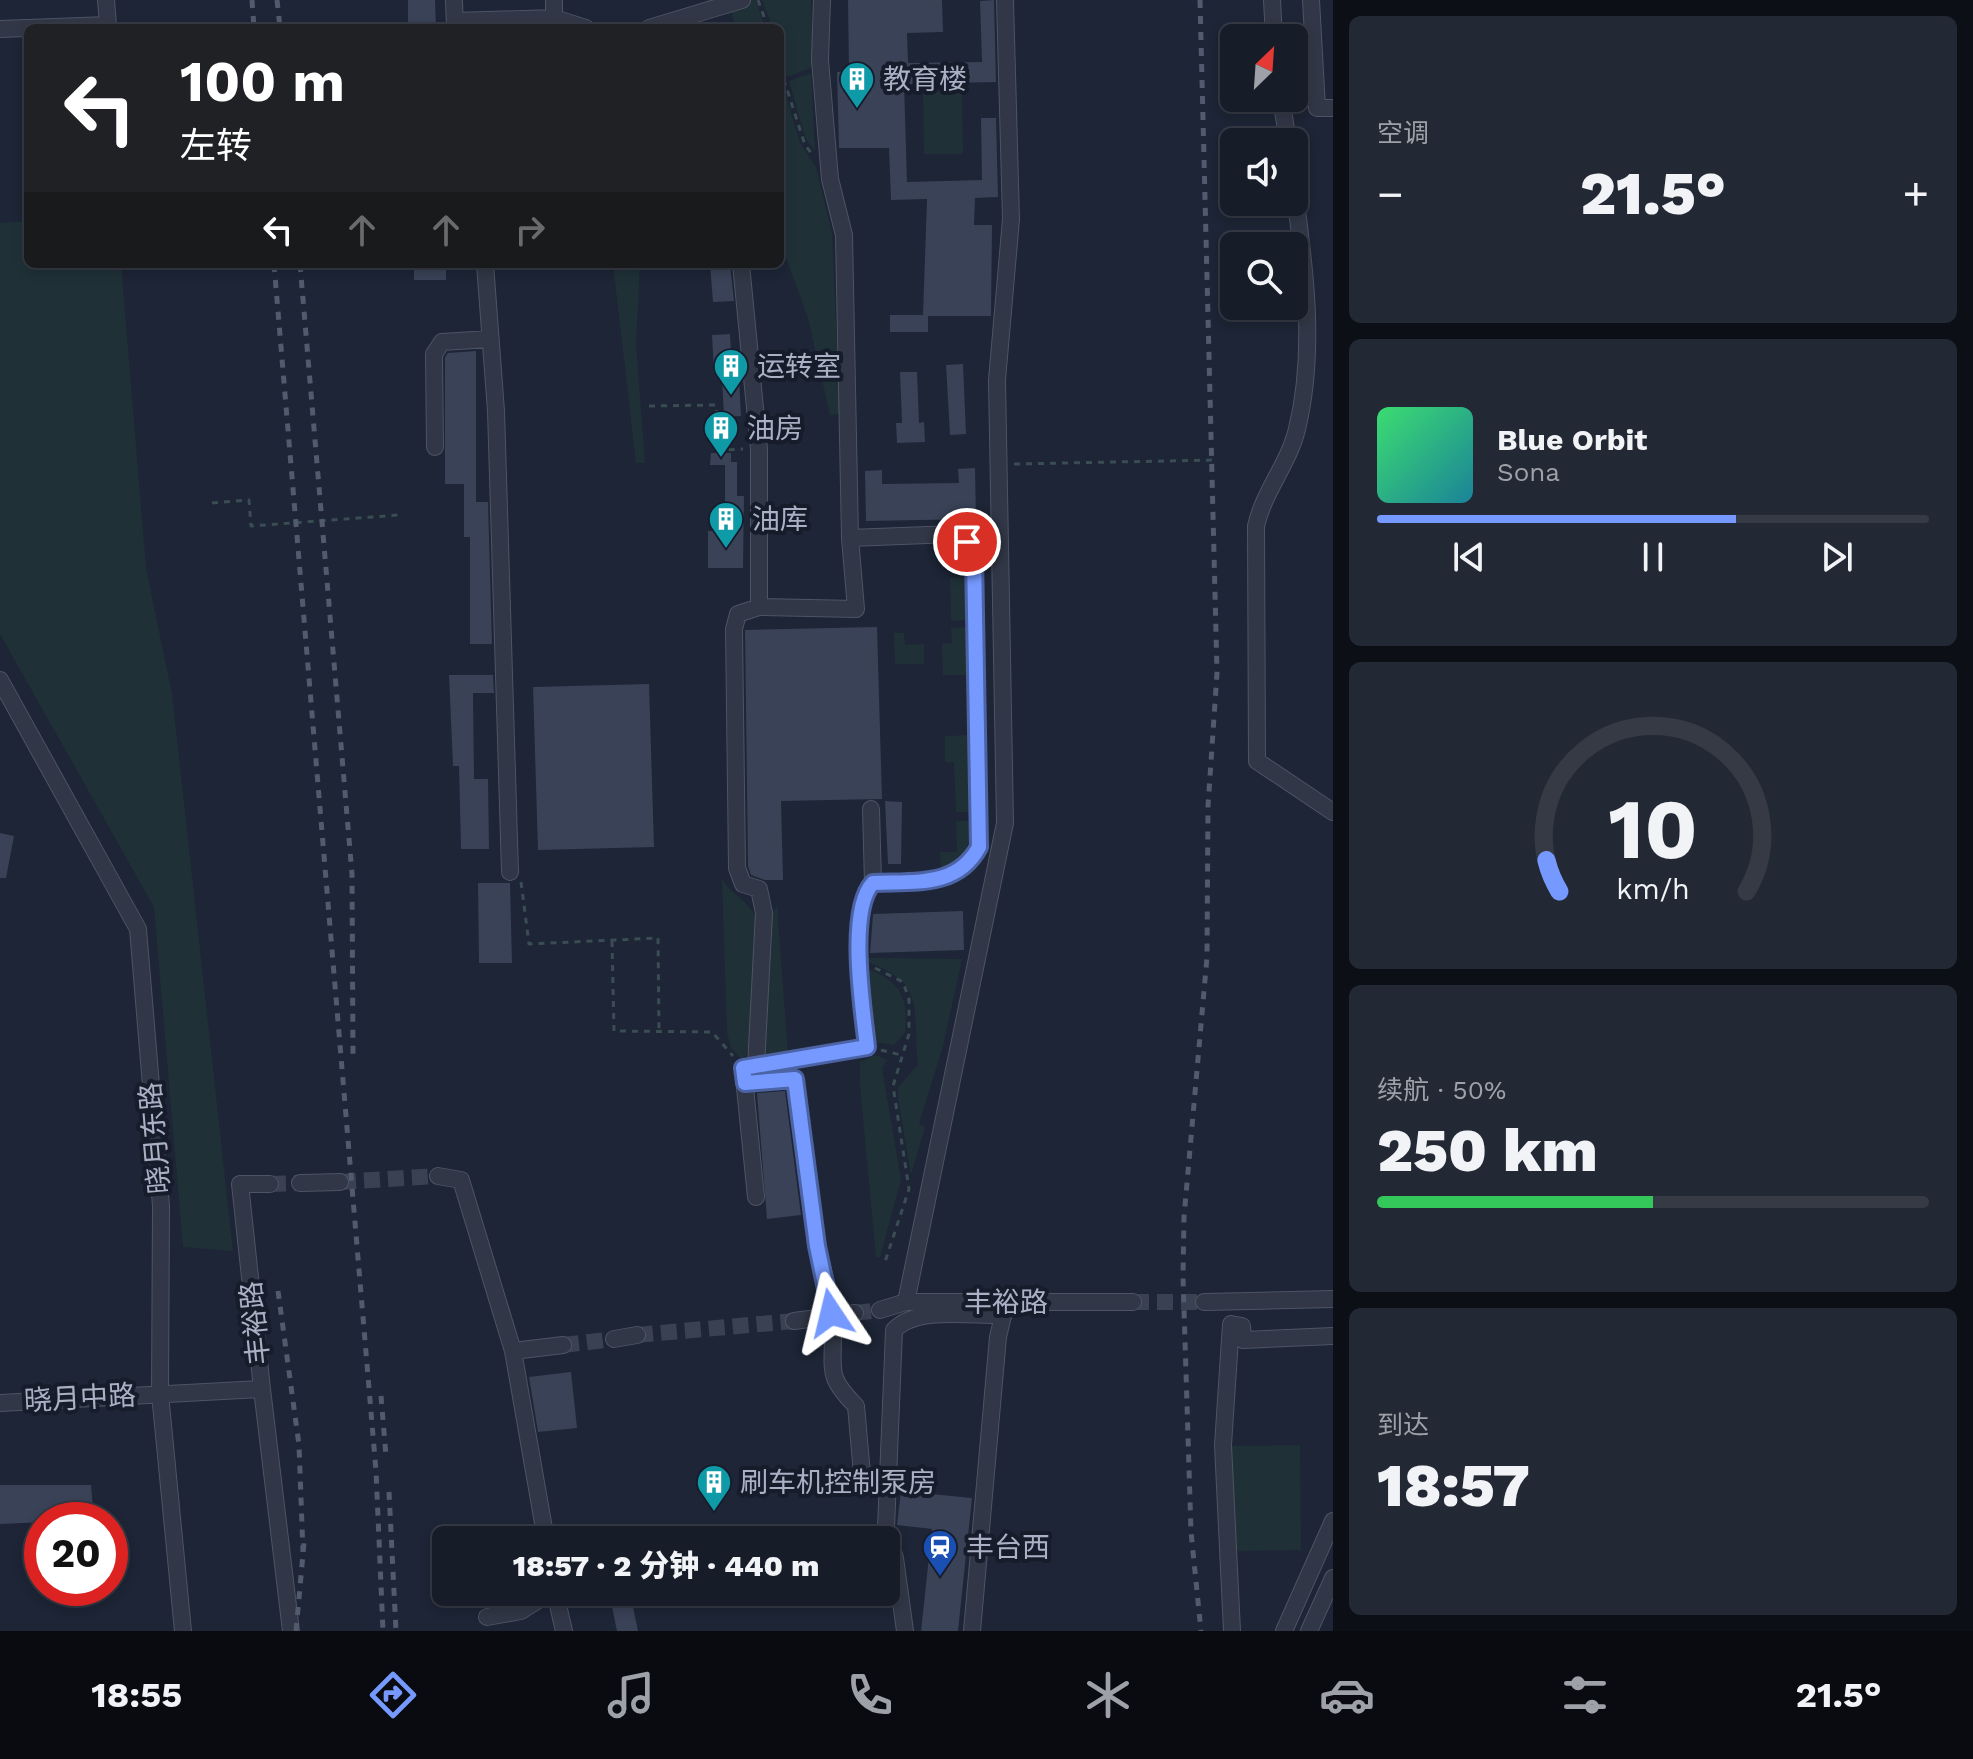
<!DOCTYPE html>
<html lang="zh">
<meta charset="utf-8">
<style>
:root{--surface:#161c28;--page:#232934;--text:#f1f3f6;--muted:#9ea1a8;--line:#353a45;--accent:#7599fe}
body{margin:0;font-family:"Work Sans","Noto Sans SC",sans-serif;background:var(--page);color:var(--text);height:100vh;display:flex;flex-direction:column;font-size:30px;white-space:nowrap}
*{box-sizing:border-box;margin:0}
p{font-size:26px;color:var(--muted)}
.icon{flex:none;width:44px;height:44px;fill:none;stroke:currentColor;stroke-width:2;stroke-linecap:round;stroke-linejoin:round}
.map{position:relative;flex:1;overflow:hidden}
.details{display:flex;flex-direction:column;gap:16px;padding:16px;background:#0c0f16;width:640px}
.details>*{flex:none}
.guide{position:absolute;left:24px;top:24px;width:760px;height:244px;border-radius:12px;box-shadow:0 4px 12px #0003,0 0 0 2px var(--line);background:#202124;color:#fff;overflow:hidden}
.needle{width:52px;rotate:25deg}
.buttons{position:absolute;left:1220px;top:24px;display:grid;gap:16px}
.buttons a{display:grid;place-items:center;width:88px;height:88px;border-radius:12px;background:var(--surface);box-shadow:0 4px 12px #0003,0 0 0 2px var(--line);font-size:40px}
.speed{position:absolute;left:24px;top:1502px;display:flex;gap:16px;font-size:40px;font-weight:700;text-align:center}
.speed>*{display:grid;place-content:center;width:104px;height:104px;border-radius:50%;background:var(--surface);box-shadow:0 4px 12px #0003,0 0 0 2px var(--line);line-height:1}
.speed .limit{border:12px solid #d22;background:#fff;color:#111}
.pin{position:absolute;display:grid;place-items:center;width:68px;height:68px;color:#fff;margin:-34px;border:4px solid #fff;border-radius:50%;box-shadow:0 2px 8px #0007}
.me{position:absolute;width:88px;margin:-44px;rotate:350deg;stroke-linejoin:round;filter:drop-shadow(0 0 6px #0008)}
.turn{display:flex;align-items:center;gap:28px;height:168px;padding:0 24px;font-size:36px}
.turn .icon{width:104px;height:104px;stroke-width:2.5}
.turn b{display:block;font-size:56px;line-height:68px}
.lanes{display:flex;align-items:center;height:76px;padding:0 24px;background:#0003;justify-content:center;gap:40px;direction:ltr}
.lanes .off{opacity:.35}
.big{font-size:60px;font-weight:800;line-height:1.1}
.details .widget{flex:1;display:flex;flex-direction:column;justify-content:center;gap:12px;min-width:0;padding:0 28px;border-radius:12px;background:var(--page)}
.details .dial{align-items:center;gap:0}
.dial svg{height:208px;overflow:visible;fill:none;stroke:var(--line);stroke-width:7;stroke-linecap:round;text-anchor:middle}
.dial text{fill:var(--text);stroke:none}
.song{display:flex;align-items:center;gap:24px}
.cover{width:96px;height:96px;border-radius:12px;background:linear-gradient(135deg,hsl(140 70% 55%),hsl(190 70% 35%))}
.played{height:8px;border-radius:4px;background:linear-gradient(90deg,var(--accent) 65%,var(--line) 65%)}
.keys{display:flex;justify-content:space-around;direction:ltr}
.heat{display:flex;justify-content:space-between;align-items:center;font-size:44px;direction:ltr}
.charge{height:12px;border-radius:6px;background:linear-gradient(90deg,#34c759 50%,var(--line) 0)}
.trip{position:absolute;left:432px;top:1526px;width:468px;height:80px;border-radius:12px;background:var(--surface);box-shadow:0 4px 12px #0003,0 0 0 2px var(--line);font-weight:800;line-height:80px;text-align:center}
.tab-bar{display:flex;height:128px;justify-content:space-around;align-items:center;background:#090b10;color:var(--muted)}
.tab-bar .icon{width:56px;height:56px}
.tab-bar .on{color:var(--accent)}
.tab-bar b{font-size:36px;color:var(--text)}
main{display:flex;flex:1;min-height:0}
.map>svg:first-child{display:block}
</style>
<main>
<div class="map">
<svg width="1333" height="1631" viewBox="0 0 1333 1631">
<rect width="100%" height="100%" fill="#1d2536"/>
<!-- green -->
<path fill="#1f3137" d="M748,0H756L765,28H736L731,10Z
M762,0H811L813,67L787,77L780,58V28H773Z
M811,73L815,152L805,137L789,81Z
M783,84L799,141L816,167L832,233L840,414L830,415L808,318L780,241V201H785L780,167Z
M962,91L963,154H924L923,92Z
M28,221V264H121L146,568L172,694L233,1251L183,1247L154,907L0,634V223Z
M613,264H640L636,345L645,463H636Z
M965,577L966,620L951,621L950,578Z
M966,627L967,675H943L942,644L952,643L951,628Z
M894,633H904L905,645L924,644V664H895Z
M969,735L970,812H956L954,762H945V736Z
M956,821H971C970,848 966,858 941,869L940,852H957Z
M722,879C733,896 750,901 757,920L752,1024L746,1056L741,1059L731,1048L727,1033Z
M777,905L788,1054L765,1056L762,1043L770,919Z
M867,958L962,959L943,1046L919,1124L925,1127L911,1175L898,1098V1087L918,1065C912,1009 927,983 867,962Z
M865,968C900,980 909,997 905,1033L894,1045L875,1042Z
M876,1055L887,1060L882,1068L901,1180L880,1257H876L860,1086V1062Z
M1300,1445L1301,1550L1233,1551L1231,1446Z"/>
<!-- building -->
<path fill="#394257" d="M408,0H435L436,28H408Z
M848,0H942L943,32L907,33L908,63L982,62L980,1L994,0L996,82L904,84L907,182L982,180L981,118H996L998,197L975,198L974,225H992L991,316H928V332H890V315H923L927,199L891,200L889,148H839L837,72L849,71Z
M414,264H446V280H414Z
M710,264H730L734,301L713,302Z
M730,334L732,372L714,373L712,335Z
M476,351V502H488L492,644H470V537H464V484H445V357L448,353Z
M963,364L966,434L950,435L946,365Z
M900,372H917L919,423L924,422L925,442L897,443L896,423H902Z
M739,377L741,416L724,417L722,378Z
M711,453H731V462H737V496H744L743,568H708V531H725V465H710Z
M975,468L976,519L866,521L865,471L882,470V484L959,483L958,469Z
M877,627L882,799L781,801L783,880H765L751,875L748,866L745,630Z
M449,675H493L494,693H473L474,779H488L489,849H461L459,766H453Z
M649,684L654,847L538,850L533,687Z
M885,801L902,802L901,864H888Z
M0,833L14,836L6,878H0Z
M478,883H510L512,963H479Z
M963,911L964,950L870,953L873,914Z
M785,1091L801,1215L767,1219L757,1093Z
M571,1372L577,1428L538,1432L529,1377Z
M0,1485H91L94,1520L0,1524Z
M901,1491L972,1498L958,1631H921L932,1529L897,1525Z
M609,1592H630L638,1631H617Z"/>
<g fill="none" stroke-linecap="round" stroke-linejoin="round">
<!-- minor-tunnel -->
<path stroke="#394152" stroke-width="16" stroke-dasharray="16 8" stroke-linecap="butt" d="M340,1182L438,1176
M270,1184L300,1183
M1133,1302H1204
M855,1313L880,1310
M637,1335L794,1321
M563,1345L614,1339"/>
<!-- minor casing -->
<g stroke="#4e5465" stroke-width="18">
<path id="minor" d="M454,0L455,28
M554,0V18L586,28
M1272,0L1274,38
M1311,0L1317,108H1333
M455,21L554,18
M649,28L742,0
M0,29L108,25L106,0
M1281,98L1288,142
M1294,189C1305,267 1316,351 1297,429C1289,463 1264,491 1256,526L1257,761L1333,812
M485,264L496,411L510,872
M741,264L759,449V607
M435,447L434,354L442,342L490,339
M0,680L138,929L161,1206L160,1394L183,1631
M871,809L873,883
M756,1066L764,913L759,889L743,884L737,868L734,629L738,614L759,607L856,609L850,538
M745,1083L795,1079L817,1246L829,1294
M438,1176L461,1180L513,1351L563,1345
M300,1183L340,1182
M756,1197L743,1068L867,1047C863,1010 848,910 873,883C915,881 957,888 979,847L974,555L967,542L953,534L850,538L844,235L830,179L820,60L822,0
M906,1302L1005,823L997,380L1011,219L1005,0
M1204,1302L1333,1299
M880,1310L906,1302H1133
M794,1321L855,1313
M833,1332C833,1372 827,1377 856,1406L862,1474
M614,1339L637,1335
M513,1351L546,1540
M262,1389L291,1631
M0,1403L262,1389L240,1184H270
M555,1592L564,1631
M487,1617L521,1611L551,1592
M905,1631L895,1558L886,1528L894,1330C917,1306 971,1316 1004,1315
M972,1631L998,1337L1006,1303
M1232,1631L1223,1445L1231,1324L1242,1326L1243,1340L1333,1336
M1284,1631L1333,1521
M1309,1631L1333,1578"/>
</g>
<!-- path -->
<path stroke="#3a4d52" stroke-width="3" stroke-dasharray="6 6" stroke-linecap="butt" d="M758,0L768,28
M780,68L805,145L812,154
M649,406L716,405L721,450L743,449
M1014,464L1217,460
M212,503L249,500L251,526L399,515
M521,882L529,944L658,938L659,1032
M612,941L614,1031L712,1032L733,1056
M875,968L903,982L909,999V1034L893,1086L909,1189L885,1262
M881,1050L901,1055"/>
<!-- minor -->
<use href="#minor" stroke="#313746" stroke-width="16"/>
<!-- rail -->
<path stroke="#525a6e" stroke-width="5" stroke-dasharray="8 8" stroke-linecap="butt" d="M252,0L254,28
M277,0L280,28
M1200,0L1217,673L1208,806L1207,957L1184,1217L1183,1277L1191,1532L1201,1631
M274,264L376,1471L383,1631
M300,264L352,874L353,1058
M278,1291L299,1445L303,1552
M381,1396L386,1456
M389,1492L396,1631
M296,1631L304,1543"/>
<!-- minor-bridge casing -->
<g stroke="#4e5465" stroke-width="18" stroke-linecap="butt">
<path id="minor-bridge" d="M829,1294L833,1332"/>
</g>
<!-- minor-bridge -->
<use href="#minor-bridge" stroke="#313746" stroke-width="16"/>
</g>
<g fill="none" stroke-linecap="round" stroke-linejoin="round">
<!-- route casing -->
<g stroke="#4c63a5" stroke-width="20">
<path id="route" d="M831,1313L817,1246L795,1079L745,1083L743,1068L867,1047C863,1010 847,910 873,883C914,881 957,888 979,847L974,555L967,542"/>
</g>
<!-- route -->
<use href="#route" stroke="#7599fe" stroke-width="14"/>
</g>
<!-- icons -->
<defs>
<g id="building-pin" transform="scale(1.8)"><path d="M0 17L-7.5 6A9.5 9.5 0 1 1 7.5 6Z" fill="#0f9aa8" stroke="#171c2b"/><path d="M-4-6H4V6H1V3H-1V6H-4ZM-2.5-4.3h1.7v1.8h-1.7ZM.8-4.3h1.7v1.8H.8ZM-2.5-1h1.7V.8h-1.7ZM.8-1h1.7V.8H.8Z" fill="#fff"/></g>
<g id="station-pin" transform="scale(1.8)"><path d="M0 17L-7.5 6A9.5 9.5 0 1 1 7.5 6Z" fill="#1a4fb4" stroke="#171c2b"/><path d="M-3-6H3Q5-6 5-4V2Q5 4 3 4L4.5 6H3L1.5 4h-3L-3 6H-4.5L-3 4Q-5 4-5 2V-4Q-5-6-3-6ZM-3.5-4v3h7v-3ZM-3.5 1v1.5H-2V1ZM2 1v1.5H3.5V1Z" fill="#fff"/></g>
</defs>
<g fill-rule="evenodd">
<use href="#building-pin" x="857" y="79"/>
<use href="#building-pin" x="731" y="366"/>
<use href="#building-pin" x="721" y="428"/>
<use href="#building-pin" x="726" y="519"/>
<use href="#building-pin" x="714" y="1482"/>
<use href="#station-pin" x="940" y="1547"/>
</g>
<g text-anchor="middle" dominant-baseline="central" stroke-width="8" stroke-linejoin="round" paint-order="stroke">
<!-- poi labels -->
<g font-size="28" fill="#aab1c4" stroke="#171c2b" text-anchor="start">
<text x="883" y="79">教育楼</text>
<text x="757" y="366">运转室</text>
<text x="747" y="428">油房</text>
<text x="752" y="519">油库</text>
<text x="740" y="1482">刷车机控制泵房</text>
<text x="966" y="1547">丰台西</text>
</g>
<!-- street labels -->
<g font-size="28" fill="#aab1c4" stroke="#171c2b">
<text transform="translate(155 1138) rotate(-95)">晓月东路</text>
<text x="1006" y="1302">丰裕路</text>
<text transform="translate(255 1323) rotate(-96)">丰裕路</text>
<text transform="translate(80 1398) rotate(-3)">晓月中路</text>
</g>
</g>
</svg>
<div class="buttons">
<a><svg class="needle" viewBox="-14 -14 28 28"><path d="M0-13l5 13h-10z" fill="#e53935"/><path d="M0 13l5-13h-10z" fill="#9ea1a8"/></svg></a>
<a><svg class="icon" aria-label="sound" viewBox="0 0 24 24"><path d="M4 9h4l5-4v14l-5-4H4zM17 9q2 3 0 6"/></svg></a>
<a><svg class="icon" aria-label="search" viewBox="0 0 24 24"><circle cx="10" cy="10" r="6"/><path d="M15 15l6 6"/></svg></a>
</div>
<div class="speed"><div class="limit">20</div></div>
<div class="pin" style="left:967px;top:542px;background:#d93025"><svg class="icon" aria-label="arrive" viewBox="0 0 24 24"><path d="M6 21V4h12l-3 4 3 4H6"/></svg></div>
<svg class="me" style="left:831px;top:1313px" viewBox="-20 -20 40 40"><path d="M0-17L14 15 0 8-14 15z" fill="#7599fe" stroke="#fff" stroke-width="4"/></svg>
<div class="trip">18:57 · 2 分钟 · 440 m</div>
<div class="guide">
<div class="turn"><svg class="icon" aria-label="left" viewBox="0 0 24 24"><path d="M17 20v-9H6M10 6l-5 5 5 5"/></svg><div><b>100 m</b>左转</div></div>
<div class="lanes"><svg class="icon" aria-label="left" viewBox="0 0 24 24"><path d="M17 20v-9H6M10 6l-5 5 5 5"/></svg><svg class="icon off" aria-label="ahead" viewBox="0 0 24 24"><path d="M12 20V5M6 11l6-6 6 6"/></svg><svg class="icon off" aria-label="ahead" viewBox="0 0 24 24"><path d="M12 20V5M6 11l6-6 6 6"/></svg><svg class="icon off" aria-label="right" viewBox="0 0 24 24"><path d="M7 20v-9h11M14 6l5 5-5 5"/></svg></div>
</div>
</div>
<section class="details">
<div class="widget"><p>空调</p>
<div class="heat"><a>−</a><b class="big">21.5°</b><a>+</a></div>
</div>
<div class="widget">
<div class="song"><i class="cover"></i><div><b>Blue Orbit</b><p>Sona</p></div></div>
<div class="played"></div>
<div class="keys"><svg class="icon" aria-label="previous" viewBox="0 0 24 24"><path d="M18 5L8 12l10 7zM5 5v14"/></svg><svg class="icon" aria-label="pause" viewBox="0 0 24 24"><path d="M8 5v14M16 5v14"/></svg><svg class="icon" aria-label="next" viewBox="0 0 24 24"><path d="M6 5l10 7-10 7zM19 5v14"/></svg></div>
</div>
<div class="widget dial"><svg viewBox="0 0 100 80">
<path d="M14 69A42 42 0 1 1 86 69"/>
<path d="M14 69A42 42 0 0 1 9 57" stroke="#7599fe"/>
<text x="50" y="56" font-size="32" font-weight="700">10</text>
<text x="50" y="72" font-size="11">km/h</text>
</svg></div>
<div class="widget"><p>续航 · 50%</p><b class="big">250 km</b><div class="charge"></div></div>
<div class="widget"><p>到达</p><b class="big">18:57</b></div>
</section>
</main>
<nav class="tab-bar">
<b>18:55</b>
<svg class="icon on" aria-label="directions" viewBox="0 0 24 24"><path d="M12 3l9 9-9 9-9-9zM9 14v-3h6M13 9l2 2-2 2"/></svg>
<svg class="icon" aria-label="music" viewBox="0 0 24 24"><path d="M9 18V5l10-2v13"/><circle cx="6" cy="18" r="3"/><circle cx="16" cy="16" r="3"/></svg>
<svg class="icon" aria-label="phone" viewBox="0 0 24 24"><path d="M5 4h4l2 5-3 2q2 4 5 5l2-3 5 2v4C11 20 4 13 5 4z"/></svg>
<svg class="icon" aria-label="climate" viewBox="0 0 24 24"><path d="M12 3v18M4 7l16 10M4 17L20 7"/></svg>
<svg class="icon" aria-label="car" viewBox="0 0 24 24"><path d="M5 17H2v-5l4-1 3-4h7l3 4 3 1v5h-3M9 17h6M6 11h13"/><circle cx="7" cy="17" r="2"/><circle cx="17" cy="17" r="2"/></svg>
<svg class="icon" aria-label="filters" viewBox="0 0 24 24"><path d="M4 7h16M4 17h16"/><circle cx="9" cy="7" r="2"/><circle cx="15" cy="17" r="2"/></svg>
<b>21.5°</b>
</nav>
